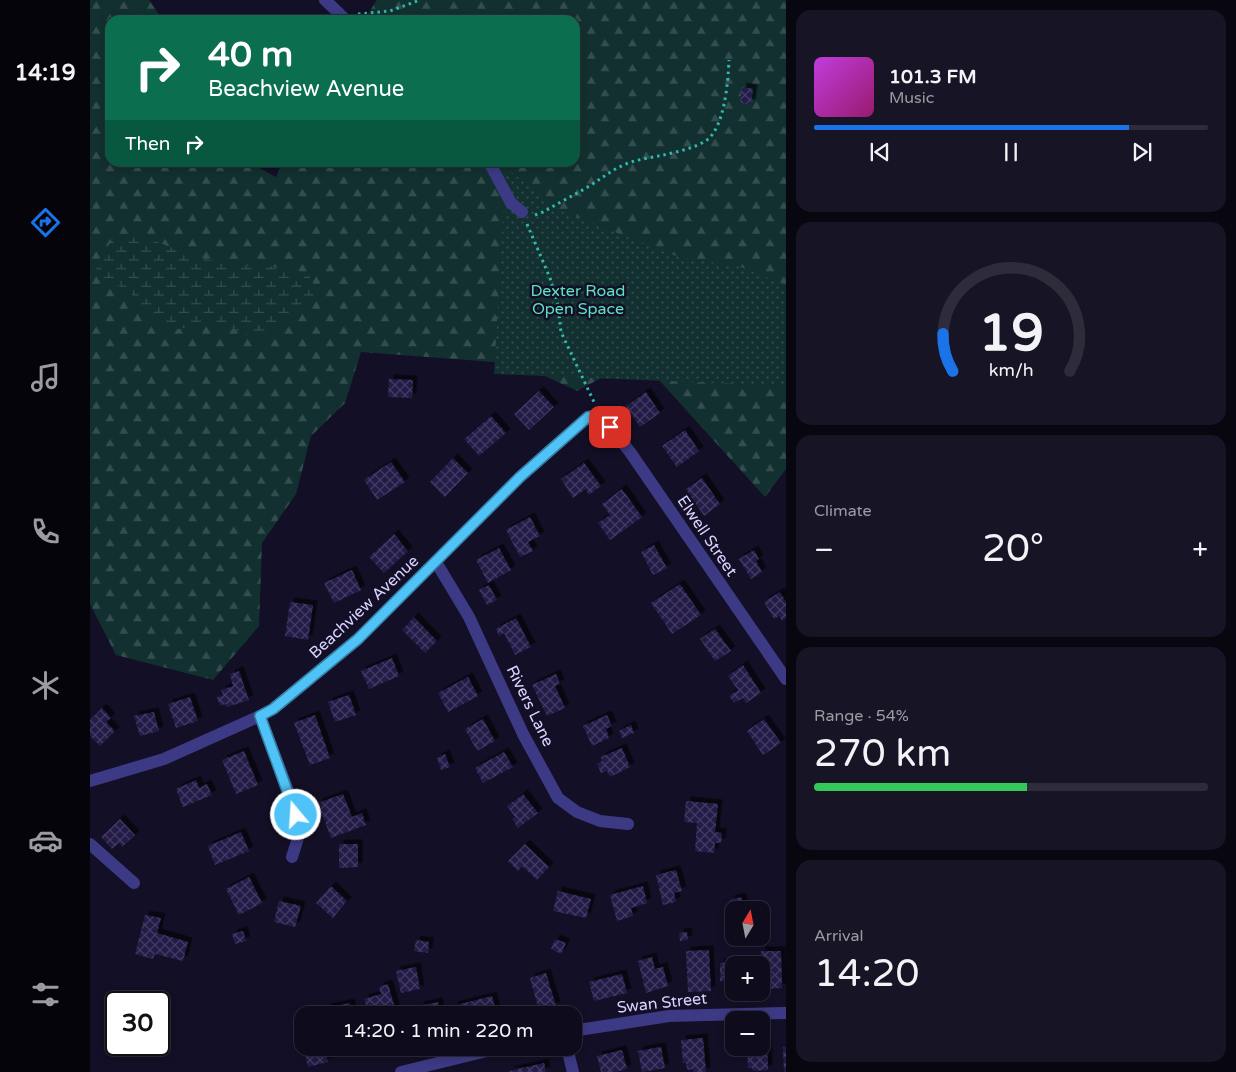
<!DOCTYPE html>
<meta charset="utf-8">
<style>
:root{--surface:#0e0b1c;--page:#171425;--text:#f1f3f6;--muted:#9b9ba3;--line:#2e2b3b;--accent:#1a73e8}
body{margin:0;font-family:"Varela Round",sans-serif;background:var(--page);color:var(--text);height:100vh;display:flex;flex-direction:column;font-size:19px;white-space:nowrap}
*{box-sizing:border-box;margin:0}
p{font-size:16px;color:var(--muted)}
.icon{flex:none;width:28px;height:28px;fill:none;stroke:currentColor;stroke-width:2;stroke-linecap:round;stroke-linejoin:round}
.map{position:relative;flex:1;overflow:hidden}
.details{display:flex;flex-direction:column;gap:10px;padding:10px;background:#08060f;width:450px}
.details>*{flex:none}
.guide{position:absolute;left:15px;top:15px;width:475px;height:152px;border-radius:15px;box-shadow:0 2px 8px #0003,0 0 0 1px var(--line);background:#0b6e4f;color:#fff;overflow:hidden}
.needle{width:32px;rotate:10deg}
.tools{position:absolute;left:635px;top:901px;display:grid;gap:10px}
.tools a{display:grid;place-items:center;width:45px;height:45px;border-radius:10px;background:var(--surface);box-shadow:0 2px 8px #0003,0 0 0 1px var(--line);font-size:25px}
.speed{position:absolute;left:15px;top:991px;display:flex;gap:10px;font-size:25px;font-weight:700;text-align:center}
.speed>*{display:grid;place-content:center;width:65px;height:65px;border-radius:50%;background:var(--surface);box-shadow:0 2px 8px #0003,0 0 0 1px var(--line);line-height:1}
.speed .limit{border:2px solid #111;border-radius:8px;background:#fff;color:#111}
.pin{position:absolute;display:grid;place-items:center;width:42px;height:42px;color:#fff;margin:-21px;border-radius:10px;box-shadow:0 2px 8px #0006}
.me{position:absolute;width:55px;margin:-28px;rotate:342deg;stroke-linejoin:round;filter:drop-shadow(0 0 4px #0008)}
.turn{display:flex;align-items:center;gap:18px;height:105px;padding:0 20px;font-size:22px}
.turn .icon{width:65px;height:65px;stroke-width:2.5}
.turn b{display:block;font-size:35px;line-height:42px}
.then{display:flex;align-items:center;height:48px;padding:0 20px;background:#0003;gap:10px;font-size:19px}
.big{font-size:38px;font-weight:600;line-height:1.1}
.details .tile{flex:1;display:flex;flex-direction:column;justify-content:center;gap:8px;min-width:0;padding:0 18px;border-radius:15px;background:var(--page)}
.details .dial{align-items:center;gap:0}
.dial svg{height:130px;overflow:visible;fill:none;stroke:var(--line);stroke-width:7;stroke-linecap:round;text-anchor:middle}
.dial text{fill:var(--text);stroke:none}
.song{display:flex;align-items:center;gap:15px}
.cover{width:60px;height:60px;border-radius:8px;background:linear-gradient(135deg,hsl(290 70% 55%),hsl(320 70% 35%))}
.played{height:5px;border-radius:2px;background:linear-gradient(90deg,var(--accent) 80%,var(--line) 80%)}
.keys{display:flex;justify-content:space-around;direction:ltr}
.heat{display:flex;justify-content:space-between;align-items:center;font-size:28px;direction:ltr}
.charge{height:8px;border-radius:4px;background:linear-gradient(90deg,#34c759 54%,var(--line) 0)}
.trip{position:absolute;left:204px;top:1006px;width:288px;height:50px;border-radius:15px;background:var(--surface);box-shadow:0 2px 8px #0003,0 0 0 1px var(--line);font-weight:600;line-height:50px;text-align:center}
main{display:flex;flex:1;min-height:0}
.tab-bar{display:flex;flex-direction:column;width:90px;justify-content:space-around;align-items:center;background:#06040b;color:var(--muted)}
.tab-bar .icon{width:35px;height:35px}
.tab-bar .current{color:var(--accent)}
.tab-bar b{font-size:22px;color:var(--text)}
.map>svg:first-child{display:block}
</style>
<main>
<nav class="tab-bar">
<b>14:19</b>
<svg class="icon current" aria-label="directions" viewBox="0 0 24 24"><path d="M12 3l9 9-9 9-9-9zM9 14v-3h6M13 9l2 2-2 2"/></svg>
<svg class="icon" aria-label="music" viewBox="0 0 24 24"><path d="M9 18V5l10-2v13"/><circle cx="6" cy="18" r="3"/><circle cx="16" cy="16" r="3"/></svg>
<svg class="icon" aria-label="phone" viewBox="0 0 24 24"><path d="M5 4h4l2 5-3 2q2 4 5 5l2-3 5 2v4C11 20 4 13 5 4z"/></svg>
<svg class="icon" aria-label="climate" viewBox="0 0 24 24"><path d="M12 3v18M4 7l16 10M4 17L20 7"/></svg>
<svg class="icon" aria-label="car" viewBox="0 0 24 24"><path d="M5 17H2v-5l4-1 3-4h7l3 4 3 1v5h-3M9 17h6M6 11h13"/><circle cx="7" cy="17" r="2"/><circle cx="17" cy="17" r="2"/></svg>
<svg class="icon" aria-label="filters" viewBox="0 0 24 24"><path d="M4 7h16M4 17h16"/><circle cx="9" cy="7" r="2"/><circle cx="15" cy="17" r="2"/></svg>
</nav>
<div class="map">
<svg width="696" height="1072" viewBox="0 0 696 1072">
<defs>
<pattern id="forest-firs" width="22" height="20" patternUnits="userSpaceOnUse" patternTransform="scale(1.25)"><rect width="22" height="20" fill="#12302f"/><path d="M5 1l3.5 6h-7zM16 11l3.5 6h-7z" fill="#344d4e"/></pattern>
<pattern id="wetland-marsh" width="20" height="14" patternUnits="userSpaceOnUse" patternTransform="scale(1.25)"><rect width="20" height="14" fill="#12302f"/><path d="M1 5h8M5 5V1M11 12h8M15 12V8" fill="none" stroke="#344d4e"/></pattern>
<pattern id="park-dots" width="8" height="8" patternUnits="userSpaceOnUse" patternTransform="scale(1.25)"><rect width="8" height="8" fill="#12302f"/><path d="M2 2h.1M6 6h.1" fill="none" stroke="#344d4e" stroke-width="1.8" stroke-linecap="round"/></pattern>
<pattern id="building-cross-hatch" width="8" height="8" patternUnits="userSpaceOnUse" patternTransform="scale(1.25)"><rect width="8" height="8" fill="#241b47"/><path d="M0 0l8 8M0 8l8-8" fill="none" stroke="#433b63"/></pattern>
<filter id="shadow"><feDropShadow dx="4.5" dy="-4.5" stdDeviation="0" flood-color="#0009"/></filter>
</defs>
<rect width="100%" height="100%" fill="#130f26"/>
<!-- forest -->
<path fill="url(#forest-firs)" d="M0,0H59L73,20H20V162L160,163L186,177L192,163L485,162V20H274L287,0H696V469L675,497L549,358L487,391L429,364L271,352L255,403L221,436L206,494L172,543L169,626L123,680L26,655L0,604Z"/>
<!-- wetland -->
<path fill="url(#wetland-marsh)" d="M37,234C67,238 95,256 125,261C149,266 174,265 198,269C204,270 211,271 216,274C225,280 224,289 223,298C214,307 205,312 196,319C183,330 173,339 155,334C143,330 130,321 116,321C97,322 95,336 72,325C58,318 51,302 40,293C32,285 19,284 9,279L6,271L8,261L16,248L24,239Z"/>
<!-- park -->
<path fill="url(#park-dots)" d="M416,168L471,211L589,257L651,267L696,285V386L404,374Z"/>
<!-- building -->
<path fill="url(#building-cross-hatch)" filter="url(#shadow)" d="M652,87L663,89L661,104L650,103Z
M299,379L323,380L322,398L298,397Z
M449,391L464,407L439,430L424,414Z
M556,392L570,413L550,427L536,406Z
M401,416L416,433L389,456L374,439Z
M595,430L609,451L587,467L572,446Z
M363,458L378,473L355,497L340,482Z
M301,462L315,482L287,500L274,480Z
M494,463L511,486L499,495L496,489L483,498L471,479Z
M612,478L630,504L614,516L596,489Z
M532,489L552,517L520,540L508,523L520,515L512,504Z
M440,517L450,536L438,542L443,551L430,557L416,530Z
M304,534L318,551L294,573L279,557Z
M564,545L577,568L563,575L551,552Z
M409,548L421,570L398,583L386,560Z
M664,550L669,559L666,561L672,572L661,579L649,559Z
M262,570L271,590L244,603L234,583Z
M590,584L611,615L582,634L561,603Z
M399,585L407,600L397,605L389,590Z
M690,592L696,602V618L692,621L689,616L684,619L674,602Z
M200,602L223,605L218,640L195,636Z
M324,617L347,641L335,653L312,630Z
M426,618L441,647L425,655L414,633L409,636L406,629Z
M625,629L641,651L625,661L610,639Z
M302,658L309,676L279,689L271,671Z
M653,665L671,693L656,703L653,698L644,703L639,696L648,690L638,676Z
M149,671L159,700L137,707L136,704L130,706L127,697L133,695L131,690L143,686L140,674Z
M466,674L470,684L465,686L475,708L457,716L442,685Z
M378,677L388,696L358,712L348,693Z
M259,695L266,715L245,722L238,702Z
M100,697L108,721L86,728L78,704Z
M12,708L21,718L16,722L25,731L10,746L0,736V720Z
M64,712L69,731L50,736L44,716Z
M225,715L240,758L220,765L204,723Z
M517,715L522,726L516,729L519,738L502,746L493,726Z
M393,719L405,741L387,751L375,729Z
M674,719L691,743L673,755L657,731Z
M541,725L544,733L532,738L529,731Z
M532,748L540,767L520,777L517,771L511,773L507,764L512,761L511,757Z
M154,751L168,785L146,794L132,760Z
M414,752L423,767L393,783L385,768Z
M355,754L360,767L351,770L347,758Z
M106,780L109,788L117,784L122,795L93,807L86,789Z
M253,794L262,817L272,813L276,825L241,838L228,803Z
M433,794L448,813L428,828L422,819L425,817L417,806Z
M596,801L628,804L625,832L632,833L631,843H625L624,853L605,851L607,823L594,822Z
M30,819L45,835L32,847L29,843L22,849L11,837Z
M151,832L159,851L125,865L118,846Z
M249,844H268V867L249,868Z
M435,844L459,867L447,880L432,866L428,871L418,861Z
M586,870L592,891L584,893L586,902L573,905L566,875Z
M159,877L172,903L149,915L136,889Z
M241,886L257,901L243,918L226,903Z
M553,886L557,903L541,908L543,916L527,921L520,895Z
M468,891L501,899L496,918L463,911Z
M651,897L655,909L644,910L640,900Z
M189,901L211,906L205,927L184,922Z
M55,915L71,918L67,933L98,942L93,961L65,954L63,959L45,954Z
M153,931L156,941L145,944L142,934Z
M597,932L598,940L590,941L589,933Z
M465,939L476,943L471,954L461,949Z
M326,940L339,942L338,953L324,951Z
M619,950L621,991L598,992L596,951Z
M671,951H691L692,988L672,989Z
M562,957L565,969L573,967L578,986L556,993L548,961Z
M658,962V965H644V981H630V963Z
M326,967L330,989L311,993L306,971Z
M456,973L466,1006L449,1011L440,978Z
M532,974L537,993L504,1001L499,982Z
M298,984L307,1015H279L274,999L291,994L289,987Z
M402,996L407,1015H366L363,1006Z
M348,1002L351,1015H331L329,1006Z
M260,1003L263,1015H238L236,1008Z
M613,1038L616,1072H603V1069L597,1070L596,1063H593L591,1040Z
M671,1042H677L678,1070L663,1071L662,1068H658L657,1048H671Z
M571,1047L575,1068L552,1072L548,1051Z
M693,1047H696V1072H694Z
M213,1048H234L238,1062L218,1067Z
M532,1050L537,1069L525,1072H511L507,1056Z
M454,1063L456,1072H420L419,1071Z"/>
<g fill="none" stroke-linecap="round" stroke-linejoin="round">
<!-- path -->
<path stroke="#2fb8b0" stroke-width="3" stroke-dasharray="2.5 4" stroke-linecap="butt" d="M268,14L300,11L330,0
M445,215L453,212C467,204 482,196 496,188C510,180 521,170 536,164C548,159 561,158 573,155C587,152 605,148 617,140C635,126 638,81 639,60
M437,224L460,278L468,305L471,332L504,402"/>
<!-- minor -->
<path stroke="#3d3a85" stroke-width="12" d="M235,0L256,20
M399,162L421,203L432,212
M346,562L379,617L433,734L468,798L487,812L510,821L538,824
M170,716L203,804L209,825L208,838L202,857
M0,844L44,883
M482,1031L579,1016L696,1013
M477,1048L483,1072
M311,1072L409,1048"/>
<!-- tertiary -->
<path stroke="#3d3a85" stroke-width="12" d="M0,781L74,759L170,716L183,709L268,639L430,477L498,417L511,415L540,452L696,679"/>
</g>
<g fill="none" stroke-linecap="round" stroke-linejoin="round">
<!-- route casing -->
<g stroke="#337fa1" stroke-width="12">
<path id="route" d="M206,815L170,716L183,709L268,639L430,477L498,417L511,415L520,427"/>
</g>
<!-- route -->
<use href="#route" stroke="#4fc3f7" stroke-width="9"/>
</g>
<g text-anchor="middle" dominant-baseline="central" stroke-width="5" stroke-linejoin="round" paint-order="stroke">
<!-- park labels -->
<g font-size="16" fill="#5fe0c0" stroke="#130f26">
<text x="488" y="291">Dexter Road<tspan x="488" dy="18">Open Space</tspan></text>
</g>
<!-- street labels -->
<g font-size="16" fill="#d9d4ff" stroke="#130f26">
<text transform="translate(617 536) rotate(56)">Elwell Street</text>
<text transform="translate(274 607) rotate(-43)">Beachview Avenue</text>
<text transform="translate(440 706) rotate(64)">Rivers Lane</text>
<text transform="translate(572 1003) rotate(-6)">Swan Street</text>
</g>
</g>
</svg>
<div class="tools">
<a><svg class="needle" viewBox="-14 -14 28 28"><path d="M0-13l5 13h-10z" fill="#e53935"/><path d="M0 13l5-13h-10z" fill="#9b9ba3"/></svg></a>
<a>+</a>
<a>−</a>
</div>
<div class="speed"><div class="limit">30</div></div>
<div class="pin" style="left:520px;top:427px;background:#d93025"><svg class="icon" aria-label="arrive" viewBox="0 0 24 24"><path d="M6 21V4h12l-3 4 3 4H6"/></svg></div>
<svg class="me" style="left:206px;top:815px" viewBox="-20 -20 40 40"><circle r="17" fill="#4fc3f7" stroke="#fff" stroke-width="3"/><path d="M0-11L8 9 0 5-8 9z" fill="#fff"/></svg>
<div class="trip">14:20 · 1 min · 220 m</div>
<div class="guide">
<div class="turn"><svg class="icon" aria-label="right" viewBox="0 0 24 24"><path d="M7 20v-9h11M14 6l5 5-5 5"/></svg><div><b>40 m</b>Beachview Avenue</div></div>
<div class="then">Then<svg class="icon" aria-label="right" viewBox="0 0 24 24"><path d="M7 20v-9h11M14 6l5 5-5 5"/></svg></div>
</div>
</div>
<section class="details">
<div class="tile">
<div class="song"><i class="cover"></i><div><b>101.3 FM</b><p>Music</p></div></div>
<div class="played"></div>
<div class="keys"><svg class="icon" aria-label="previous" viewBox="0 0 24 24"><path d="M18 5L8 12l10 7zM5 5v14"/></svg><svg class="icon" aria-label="pause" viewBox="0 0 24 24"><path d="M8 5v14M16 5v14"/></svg><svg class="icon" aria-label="next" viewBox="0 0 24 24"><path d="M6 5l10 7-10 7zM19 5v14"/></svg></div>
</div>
<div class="tile dial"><svg viewBox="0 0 100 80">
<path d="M14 69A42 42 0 1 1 86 69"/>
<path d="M14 69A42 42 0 0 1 8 46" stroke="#1a73e8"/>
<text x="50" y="56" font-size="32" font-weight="700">19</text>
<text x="50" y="72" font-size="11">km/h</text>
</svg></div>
<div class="tile"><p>Climate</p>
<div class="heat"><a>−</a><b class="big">20°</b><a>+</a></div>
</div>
<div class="tile"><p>Range · 54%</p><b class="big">270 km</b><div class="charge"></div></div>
<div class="tile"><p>Arrival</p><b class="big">14:20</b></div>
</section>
</main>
